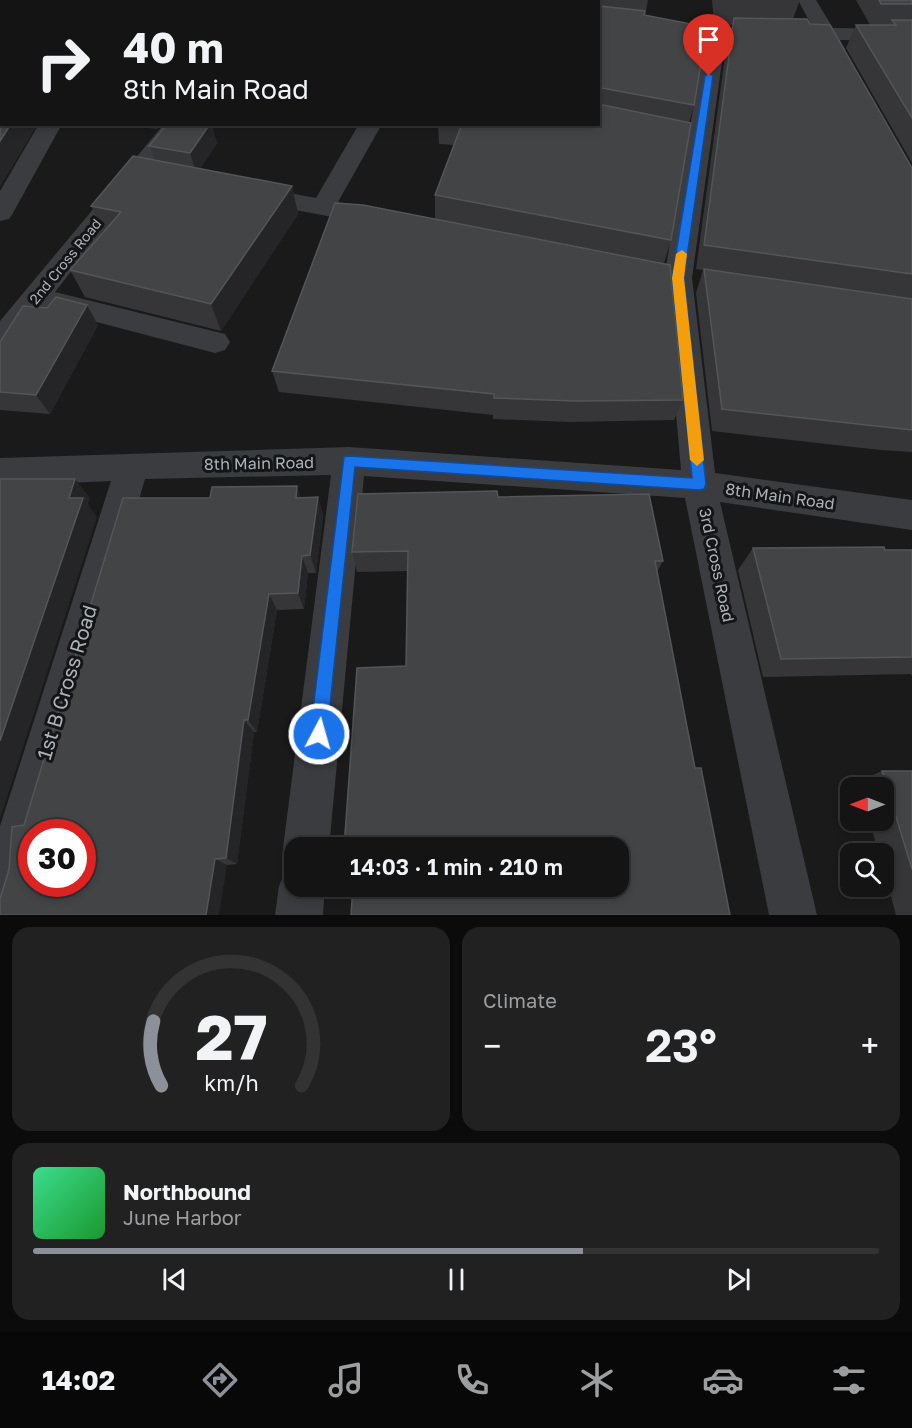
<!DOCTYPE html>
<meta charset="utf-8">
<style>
:root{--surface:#141414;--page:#212122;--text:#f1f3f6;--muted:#9d9ea0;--line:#333334;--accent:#8c9099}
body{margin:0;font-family:"Golos Text",sans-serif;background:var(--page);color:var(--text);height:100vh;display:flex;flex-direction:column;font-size:22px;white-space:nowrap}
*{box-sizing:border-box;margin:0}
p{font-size:20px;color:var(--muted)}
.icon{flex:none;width:33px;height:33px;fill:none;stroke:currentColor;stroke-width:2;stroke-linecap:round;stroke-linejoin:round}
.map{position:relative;height:915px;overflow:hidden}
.panel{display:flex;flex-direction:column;gap:12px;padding:12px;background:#0b0b0b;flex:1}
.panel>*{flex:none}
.top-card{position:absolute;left:0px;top:0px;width:600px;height:126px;box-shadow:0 3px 9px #0003,0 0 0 2px var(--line);background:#141414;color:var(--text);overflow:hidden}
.needle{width:39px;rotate:270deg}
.buttons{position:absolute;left:840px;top:777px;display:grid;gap:12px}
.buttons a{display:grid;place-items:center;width:54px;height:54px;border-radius:12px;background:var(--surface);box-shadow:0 3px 9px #0003,0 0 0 2px var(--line);font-size:30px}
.speed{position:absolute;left:18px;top:819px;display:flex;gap:12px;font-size:30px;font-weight:700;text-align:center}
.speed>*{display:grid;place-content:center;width:78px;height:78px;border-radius:50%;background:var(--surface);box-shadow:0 3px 9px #0003,0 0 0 2px var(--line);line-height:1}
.speed .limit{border:9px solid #d22;background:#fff;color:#111}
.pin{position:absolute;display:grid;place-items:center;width:51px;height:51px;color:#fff;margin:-62px -26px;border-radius:50% 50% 50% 0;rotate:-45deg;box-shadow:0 0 6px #0007}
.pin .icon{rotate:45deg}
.me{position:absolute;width:66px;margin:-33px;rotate:6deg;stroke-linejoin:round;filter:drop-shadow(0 0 4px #0008)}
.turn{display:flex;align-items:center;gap:21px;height:126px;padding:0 24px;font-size:27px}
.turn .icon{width:78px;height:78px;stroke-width:2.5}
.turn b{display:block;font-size:42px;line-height:51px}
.big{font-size:45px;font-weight:600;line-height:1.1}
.panel .widget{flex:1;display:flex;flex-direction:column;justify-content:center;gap:9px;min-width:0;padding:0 21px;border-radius:18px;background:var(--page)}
.panel .dial{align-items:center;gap:0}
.dial svg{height:156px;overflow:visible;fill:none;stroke:var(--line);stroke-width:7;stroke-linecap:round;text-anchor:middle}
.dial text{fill:var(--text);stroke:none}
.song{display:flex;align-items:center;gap:18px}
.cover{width:72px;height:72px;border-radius:9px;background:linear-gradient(135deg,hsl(150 70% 55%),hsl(130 70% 35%))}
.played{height:6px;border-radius:3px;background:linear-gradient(90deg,var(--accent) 65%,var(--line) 65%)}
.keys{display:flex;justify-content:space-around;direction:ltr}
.heat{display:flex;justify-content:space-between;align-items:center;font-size:33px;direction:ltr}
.panel .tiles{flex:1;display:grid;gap:12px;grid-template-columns:1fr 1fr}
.widget:last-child{grid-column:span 2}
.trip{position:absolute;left:284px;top:837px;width:345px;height:60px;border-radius:18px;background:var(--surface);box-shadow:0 3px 9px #0003,0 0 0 2px var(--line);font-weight:600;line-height:60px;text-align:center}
.dock{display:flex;height:96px;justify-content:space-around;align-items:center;background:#080808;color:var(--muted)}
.dock .icon{width:42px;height:42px}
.dock .active{color:var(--accent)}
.dock b{font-size:27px;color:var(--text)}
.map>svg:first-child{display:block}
</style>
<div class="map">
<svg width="912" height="915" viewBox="0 0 912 915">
<rect width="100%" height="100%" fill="#1a1a1b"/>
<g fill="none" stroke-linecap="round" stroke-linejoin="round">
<!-- minor -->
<path fill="#3b3c40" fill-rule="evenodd" d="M798,0H816L833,28L912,29V41L840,40L845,49L842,53H828L820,40L785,38L782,34L785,30L813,28Z
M716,27L723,29L726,33L692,278L715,473L912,500V530L720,502L817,915H769L685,498L364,476L329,848H294V866L290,864L283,848L331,475L145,479L43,832H32C32,866 30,884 17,915H0V826L111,481L0,486V458L349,447L681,470L664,278L706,33L709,29Z
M39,124H62L13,213L9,219L0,221V191Z
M164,124H187L55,292L225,334L230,342L225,350L215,353L43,308L10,349L0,352V321Z
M359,124H382L338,202L384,211L388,217L384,223L375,225L252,202L243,199L240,194L243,189L252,186L316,198Z
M294,866V886H325L323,915H275L279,886L286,870Z"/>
</g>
<!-- wall -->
<path fill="#363639" d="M344,0H648L645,15L694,105L689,123L671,240L664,263L435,219V195L454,145L439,144L438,124H598Z
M712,0H800L793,19L810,24L912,168V452L880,450L712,431L696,293L703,270L696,269L727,41L732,25L714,24Z
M856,0H912V163L846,48L856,25H870Z
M113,124H161L157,129Z
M217,143L200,169L292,186L298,214L221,331L85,297L70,270L103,232L91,206L155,160L149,146Z
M98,325L50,414L0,410V342Z
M272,371L683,400L674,420L570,422L493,419V415L279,392Z
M318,497L323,516L316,573H308L304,609L277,610L257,732H254L237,864L227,865L24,825L301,498Z
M498,497L663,561L657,572L695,768L730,915L406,666L408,571L357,572L352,552Z
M753,548L912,550V676L911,674L763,677L738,570Z
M882,771H912V915H896L884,871V854H879L869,820H884V788H859L858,782Z"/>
<!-- shaded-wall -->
<path fill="#252527" d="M295,0H314L313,2H294Z
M602,88L598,111L600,90Z
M11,124H38L0,187V141Z
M155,124H161L157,129Z
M210,124H212L217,143L197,174L190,153Z
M292,186L298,214L221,331L211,304Z
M87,305L98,325L50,414L36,395Z
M75,479L90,498L88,505L97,517L0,819V741L69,498Z
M297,486L303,504L296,498Z
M318,497L323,516L316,573L310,555Z
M302,556L308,573L304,609L298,593Z
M269,594L277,610L257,732L248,720Z
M244,720L254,732L237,864L226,858Z
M215,859L227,865L219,915H206Z"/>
<!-- building -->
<path fill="#434446" stroke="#535558" stroke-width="1.5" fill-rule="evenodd" d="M0,0H295L294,2H2V124H11L0,141Z
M344,0H600V6L645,11L644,15L707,27L694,105L602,88L600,90V98H598V2H344Z
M879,0H912V4H881Z
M734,18L807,19L810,24L830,25L912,168V274L704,245Z
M892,20H912V118L856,25H896Z
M598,104L691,123L671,240L435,195L462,124H598Z
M167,124H210L190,153L149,146Z
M133,156L292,186L211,304L70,270L121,212L91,206Z
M335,203L363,205L670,265L683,400L575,401L494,398V394L272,371Z
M704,269L912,299V430L722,409Z
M56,297L87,305L36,395L0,392V342L23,306L47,308Z
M0,479H75L69,498H83L0,741Z
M297,486L296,498L318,497L310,555L302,556L298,593L269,594L248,720H244L226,858L215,859L206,915H0V899L9,869L12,827L24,825L123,498H210L212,487ZM32,832H82V884H32Z
M497,491L498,497L649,494L663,561H655L695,768H701L730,915H351L353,886H618V848H344L357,668L406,666L408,551L352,552L358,494Z
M884,547L885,550H912V657L781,659L753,548Z
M882,771H912V869Z"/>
<!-- route -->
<path fill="#1a73e8" stroke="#114b97" stroke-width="1.5" d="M709,73L713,76L684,278L706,484L704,489L699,490L355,467L327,734L325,740L319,743L313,740L310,734L344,457L349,456L692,478L672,278L705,76Z"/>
<!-- slow -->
<path fill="#f59e0b" d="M682,250L687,254L684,278L704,460L697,466L690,460L672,278L676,254Z"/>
<g text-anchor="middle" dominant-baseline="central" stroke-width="6" stroke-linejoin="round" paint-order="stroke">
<!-- far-street labels -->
<g font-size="14" fill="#adb2b9" stroke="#141516">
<text transform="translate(65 261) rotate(-51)">2nd Cross Road</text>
</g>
<!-- street labels -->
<g font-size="16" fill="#adb2b9" stroke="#141516">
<text transform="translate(259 463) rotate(-1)">8th Main Road</text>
<text transform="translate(780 496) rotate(8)">8th Main Road</text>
<text transform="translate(717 565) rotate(78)">3rd Cross Road</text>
</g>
<!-- near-street labels -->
<g font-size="20" fill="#adb2b9" stroke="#141516">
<text transform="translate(66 682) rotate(-73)">1st B Cross Road</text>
</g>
</g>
</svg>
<div class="buttons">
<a><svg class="needle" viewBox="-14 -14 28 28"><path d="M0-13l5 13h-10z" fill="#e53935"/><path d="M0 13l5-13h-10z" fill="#9d9ea0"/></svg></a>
<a><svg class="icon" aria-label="search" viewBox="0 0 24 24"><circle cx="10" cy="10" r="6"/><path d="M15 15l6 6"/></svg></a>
</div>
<div class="speed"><div class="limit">30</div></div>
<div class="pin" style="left:709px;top:76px;background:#d93025"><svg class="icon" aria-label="arrive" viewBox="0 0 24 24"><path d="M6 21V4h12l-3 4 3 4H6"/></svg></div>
<svg class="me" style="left:319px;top:734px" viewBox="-20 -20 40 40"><circle r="17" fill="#1a73e8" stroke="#fff" stroke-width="3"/><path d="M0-11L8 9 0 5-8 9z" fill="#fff"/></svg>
<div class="trip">14:03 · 1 min · 210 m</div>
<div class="top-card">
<div class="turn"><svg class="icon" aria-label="right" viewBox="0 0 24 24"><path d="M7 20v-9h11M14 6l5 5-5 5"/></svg><div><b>40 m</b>8th Main Road</div></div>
</div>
</div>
<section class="panel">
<div class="tiles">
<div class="widget dial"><svg viewBox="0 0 100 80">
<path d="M14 69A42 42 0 1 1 86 69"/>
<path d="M14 69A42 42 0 0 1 10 36" stroke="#8c9099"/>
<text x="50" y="56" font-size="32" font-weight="700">27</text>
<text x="50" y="72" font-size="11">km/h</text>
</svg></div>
<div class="widget"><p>Climate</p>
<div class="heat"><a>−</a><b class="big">23°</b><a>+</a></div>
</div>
<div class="widget">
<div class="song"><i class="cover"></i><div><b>Northbound</b><p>June Harbor</p></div></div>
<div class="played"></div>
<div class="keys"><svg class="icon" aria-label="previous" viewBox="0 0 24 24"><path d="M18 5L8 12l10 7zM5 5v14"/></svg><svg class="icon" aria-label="pause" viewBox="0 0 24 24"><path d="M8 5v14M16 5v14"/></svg><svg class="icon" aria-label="next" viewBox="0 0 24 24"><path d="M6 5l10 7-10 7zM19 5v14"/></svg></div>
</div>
</div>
</section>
<nav class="dock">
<b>14:02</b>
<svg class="icon active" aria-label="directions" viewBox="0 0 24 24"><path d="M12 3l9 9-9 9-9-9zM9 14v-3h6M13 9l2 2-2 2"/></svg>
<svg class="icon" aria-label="music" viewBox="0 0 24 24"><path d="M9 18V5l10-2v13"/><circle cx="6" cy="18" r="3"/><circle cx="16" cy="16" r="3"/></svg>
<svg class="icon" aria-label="phone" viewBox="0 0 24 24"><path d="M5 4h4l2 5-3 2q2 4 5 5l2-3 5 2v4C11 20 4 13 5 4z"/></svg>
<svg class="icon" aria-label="climate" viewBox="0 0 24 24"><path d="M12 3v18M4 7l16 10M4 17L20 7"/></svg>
<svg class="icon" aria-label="car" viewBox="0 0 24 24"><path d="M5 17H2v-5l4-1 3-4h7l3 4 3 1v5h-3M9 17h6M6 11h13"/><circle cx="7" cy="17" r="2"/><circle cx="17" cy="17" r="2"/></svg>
<svg class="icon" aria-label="filters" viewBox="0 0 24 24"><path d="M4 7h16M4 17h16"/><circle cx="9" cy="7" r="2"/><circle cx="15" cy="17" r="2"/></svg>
</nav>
